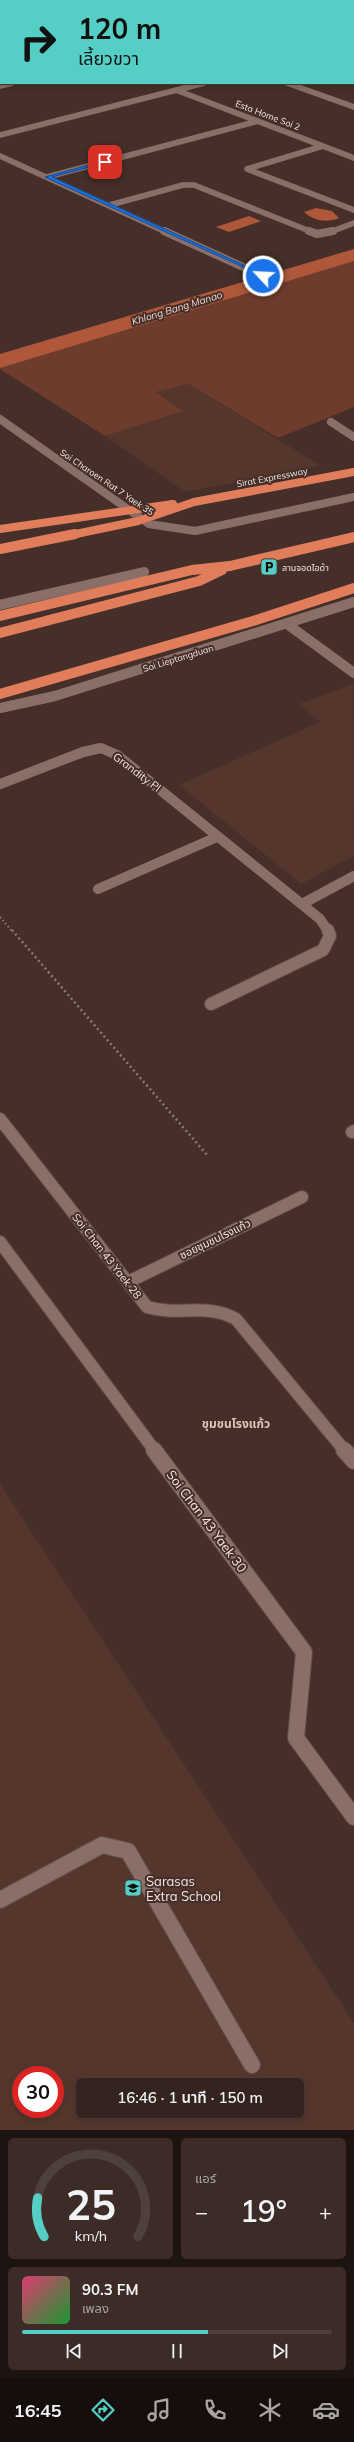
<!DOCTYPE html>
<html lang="th">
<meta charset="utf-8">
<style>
:root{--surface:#34231e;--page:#3c2b27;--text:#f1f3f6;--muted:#a9a4a4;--line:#4e403c;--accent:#55cec5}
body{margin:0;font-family:Mulish,"Noto Sans Thai",sans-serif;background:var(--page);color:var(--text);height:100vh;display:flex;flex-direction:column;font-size:15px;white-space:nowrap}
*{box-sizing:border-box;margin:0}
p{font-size:13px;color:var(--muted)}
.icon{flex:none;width:22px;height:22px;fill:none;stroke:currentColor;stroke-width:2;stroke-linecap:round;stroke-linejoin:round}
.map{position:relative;height:2130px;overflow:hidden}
.side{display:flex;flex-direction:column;gap:8px;padding:8px;background:#1d1310;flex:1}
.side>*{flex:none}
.hud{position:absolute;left:0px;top:0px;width:354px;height:84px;box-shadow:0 2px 6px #0003,0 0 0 1px var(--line);background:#55cec5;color:#111;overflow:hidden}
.speed{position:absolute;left:12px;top:2066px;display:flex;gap:8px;font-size:20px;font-weight:700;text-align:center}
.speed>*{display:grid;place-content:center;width:52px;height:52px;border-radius:50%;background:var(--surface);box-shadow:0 2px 6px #0003,0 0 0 1px var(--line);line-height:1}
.speed .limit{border:6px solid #d22;background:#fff;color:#111}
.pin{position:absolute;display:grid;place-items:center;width:34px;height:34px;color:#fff;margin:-17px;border-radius:8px;box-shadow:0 2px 6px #0006}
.me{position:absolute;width:44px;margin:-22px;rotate:295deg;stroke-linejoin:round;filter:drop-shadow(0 0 3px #0008)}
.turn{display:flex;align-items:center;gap:14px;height:84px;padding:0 12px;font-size:18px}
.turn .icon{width:52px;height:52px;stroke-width:2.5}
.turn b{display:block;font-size:28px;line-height:34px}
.big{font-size:30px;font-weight:600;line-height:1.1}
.side .widget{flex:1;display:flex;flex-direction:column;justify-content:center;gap:6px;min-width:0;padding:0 14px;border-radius:6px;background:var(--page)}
.side .dial{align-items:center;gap:0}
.dial svg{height:104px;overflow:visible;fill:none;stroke:var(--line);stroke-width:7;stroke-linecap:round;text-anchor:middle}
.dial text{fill:var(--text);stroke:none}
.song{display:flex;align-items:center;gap:12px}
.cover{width:48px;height:48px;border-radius:6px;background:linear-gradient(135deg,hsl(340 70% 55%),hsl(130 70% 35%))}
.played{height:4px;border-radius:2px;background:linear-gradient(90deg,var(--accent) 60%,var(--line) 60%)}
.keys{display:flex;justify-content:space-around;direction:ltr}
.heat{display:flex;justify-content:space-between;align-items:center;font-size:22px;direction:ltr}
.side .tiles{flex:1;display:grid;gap:8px;grid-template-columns:1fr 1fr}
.widget:last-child{grid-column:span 2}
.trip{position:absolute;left:76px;top:2078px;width:228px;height:40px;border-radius:6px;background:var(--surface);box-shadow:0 2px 6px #0003,0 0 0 1px var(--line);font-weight:600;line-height:40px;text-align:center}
.tabs{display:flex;height:64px;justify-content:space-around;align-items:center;background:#150e0c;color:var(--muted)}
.tabs .icon{width:28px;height:28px}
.tabs .active{color:var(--accent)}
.tabs b{font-size:18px;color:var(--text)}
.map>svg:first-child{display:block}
</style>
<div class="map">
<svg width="354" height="2130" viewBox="0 0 354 2130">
<rect width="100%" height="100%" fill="#452f28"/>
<!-- built -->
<path fill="#54362d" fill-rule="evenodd" d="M0,0H306L309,1H1V3Z
M189,384L321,466L185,492L105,436L182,411L156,392Z
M353,684L354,856L301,884L179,785L320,722L299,704Z
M0,1484L354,2023V2130H0ZM21,2075H55V2109H21ZM83,2085H297V2111H83Z"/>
<!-- green -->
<path fill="#6d3c2c" d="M354,260V407L278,438L189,384L156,392L183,411L105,436L0,369V366Z"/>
<!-- water -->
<path fill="#ae573a" d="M316,208L332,211L339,218C328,223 313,221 304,212Z
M249,216L261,221L229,232L216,227Z"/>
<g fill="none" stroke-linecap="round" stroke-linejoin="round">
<!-- canal -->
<path fill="#ae573a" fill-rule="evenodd" d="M318,0H335V1H318Z
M353,4L354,5V15L353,14Z
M354,249V261L0,368V354Z"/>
<!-- minor-far4 casing -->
<g stroke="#5f4d46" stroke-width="6">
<path id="minor-far4" d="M287,83L354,107
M0,86L12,83
M176,90L354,158
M0,135L204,83
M323,146L247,169L354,210
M0,156L166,232
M47,177L258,121
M110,205L183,185H194L312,232
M330,232L354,223"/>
</g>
<!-- minor-far3 casing -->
<g stroke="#5f4d46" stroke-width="8">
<path id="minor-far3" d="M164,231L263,276
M309,231L317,234L333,231
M0,419L149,524L195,531L354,497
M331,422L354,437"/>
</g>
<!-- minor-far2 casing -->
<g stroke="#5f4d46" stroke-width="10">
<path id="minor-far2" d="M0,605L144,572
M287,624L354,673
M0,708L55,696L354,602
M0,784L83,752L101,748L117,755L320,919L328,931
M98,889L217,837
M302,904L354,876"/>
</g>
<!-- minor-far1 casing -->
<g stroke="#5f4d46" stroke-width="14">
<path id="minor-far1" d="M211,1004L323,950L330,936L328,930
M0,1119L147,1307C180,1317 204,1302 236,1319L345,1451
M352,1132L354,1131
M0,1242L155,1451
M128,1282L302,1197"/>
</g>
<!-- minor casing -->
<g stroke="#5f4d46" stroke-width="18">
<path id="minor" d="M154,1450L304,1652L296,1738L354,1817
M344,1450L354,1461
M0,1900L102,1845L128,1851L252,2065"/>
</g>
<!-- highway-far1 casing -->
<g stroke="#5f4d46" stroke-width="8">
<path id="highway-far1" d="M194,502L354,472"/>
</g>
<!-- highway casing -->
<g stroke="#5f4d46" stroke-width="10">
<path id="highway" d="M0,616L192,570L230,566L354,537
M0,633L199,581L222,570
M0,694L253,621L354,588"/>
</g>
<!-- path-far1 -->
<path stroke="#8d7a74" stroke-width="2" stroke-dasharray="1.5 2.5" stroke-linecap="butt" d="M0,917L12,931"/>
<!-- path -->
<path stroke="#8d7a74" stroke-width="2.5" stroke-dasharray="2 3" stroke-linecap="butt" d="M12,930L208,1156"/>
<!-- minor-far4 -->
<use href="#minor-far4" stroke="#896f67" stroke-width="5.5"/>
<!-- minor-far3 -->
<use href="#minor-far3" stroke="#896f67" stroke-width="8"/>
<!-- minor-far2 -->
<use href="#minor-far2" stroke="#896f67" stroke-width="10"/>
<!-- minor-far1 -->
<use href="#minor-far1" stroke="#896f67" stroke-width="12"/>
<!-- minor -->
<use href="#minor" stroke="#896f67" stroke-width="16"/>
<!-- highway-far1 -->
<use href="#highway-far1" stroke="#e17d5b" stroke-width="8"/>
<!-- highway -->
<use href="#highway" stroke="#e17d5b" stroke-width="10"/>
<!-- highway-bridge-far1 casing -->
<g stroke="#5f4d46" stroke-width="8" stroke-linecap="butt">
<path id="highway-bridge-far1" d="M0,529L173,504
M71,535L138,521L194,502"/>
</g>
<!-- highway-bridge casing -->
<g stroke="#5f4d46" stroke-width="10" stroke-linecap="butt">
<path id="highway-bridge" d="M0,549L75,534"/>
</g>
<!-- highway-bridge-far1 -->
<use href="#highway-bridge-far1" stroke="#e17d5b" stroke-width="8"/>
<!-- highway-bridge -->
<use href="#highway-bridge" stroke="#e17d5b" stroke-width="10"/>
</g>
<!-- route -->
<path fill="#1a73e8" stroke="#114b97" d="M104,161L108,162L52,177L265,275V277L45,177Z"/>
<!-- icons -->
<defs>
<g id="parking-square" transform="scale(0.9)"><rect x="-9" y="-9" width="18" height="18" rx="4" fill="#55cec5" stroke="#452f28"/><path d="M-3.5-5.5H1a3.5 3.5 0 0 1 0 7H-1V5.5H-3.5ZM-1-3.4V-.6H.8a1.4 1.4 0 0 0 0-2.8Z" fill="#111"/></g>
<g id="school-square" transform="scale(0.9)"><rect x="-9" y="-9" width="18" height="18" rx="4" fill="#55cec5" stroke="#452f28"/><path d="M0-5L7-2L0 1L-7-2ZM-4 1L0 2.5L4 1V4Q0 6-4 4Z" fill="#111"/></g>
</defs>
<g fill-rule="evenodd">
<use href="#parking-square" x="269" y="567"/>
<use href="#school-square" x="133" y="1888"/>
</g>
<g text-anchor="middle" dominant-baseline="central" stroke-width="4" stroke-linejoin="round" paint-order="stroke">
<!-- far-street labels -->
<g font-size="9" fill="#f4e5e0" stroke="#452f28">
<text transform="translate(268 115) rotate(21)">Esta Home Soi 2</text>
<text transform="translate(272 477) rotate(-11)">Sirat Expressway</text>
<text transform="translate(107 482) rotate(34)">Soi Charoen Rat 7 Yaek 35</text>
<text transform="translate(178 658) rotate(-17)">Soi Lieptangduan</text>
</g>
<!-- far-poi labels -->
<g font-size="9" fill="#f4e5e0" stroke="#452f28" text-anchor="start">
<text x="282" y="567">ลานจอดไอด้า</text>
</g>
<!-- far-water labels -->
<g font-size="10" font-style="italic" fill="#f1d8d0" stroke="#452f28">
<text transform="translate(177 308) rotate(-17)">Khlong Bang Manao</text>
</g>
<!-- street labels -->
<g font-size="11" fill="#f4e5e0" stroke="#452f28">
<text transform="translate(137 772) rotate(37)">Grandity Pl</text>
<text transform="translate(215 1239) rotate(-26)">ซอยชุมชนโรงแก้ว</text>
<text transform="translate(107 1256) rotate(52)">Soi Chan 43 Yaek 28</text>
</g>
<!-- neighbourhood labels -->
<g font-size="12" font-weight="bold" fill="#e0c3ba" stroke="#452f28">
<text x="236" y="1423">ชุมชนโรงแก้ว</text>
</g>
<!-- near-street labels -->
<g font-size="13" fill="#f4e5e0" stroke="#452f28">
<text transform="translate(207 1521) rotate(53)">Soi Chan 43 Yaek 30</text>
</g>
<!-- near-poi labels -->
<g font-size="13" fill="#f4e5e0" stroke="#452f28" text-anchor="start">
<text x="146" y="1881">Sarasas<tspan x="146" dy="15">Extra School</tspan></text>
</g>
</g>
</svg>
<div class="speed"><div class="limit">30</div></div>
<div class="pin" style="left:105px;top:162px;background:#d93025"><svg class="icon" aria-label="arrive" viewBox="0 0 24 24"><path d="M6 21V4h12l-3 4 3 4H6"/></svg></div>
<svg class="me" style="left:263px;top:276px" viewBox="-20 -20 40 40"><circle r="17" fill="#1a73e8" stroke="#fff" stroke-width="3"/><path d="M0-11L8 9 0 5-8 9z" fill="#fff"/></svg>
<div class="trip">16:46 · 1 นาที · 150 m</div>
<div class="hud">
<div class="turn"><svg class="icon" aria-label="right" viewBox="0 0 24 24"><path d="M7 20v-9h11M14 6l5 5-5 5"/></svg><div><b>120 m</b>เลี้ยวขวา</div></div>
</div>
</div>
<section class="side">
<div class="tiles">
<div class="widget dial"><svg viewBox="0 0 100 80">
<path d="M14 69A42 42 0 1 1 86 69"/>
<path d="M14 69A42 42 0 0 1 9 39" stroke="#55cec5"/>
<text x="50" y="56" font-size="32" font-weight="700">25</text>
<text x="50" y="72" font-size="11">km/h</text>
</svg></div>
<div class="widget"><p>แอร์</p>
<div class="heat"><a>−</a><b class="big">19°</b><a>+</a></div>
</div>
<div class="widget">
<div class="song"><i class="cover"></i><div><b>90.3 FM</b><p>เพลง</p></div></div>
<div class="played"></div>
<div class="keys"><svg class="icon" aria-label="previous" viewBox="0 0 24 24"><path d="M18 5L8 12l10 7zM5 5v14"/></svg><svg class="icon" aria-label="pause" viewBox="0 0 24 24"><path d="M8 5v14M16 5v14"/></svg><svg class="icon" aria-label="next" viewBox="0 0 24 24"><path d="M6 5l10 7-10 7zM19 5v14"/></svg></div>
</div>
</div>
</section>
<nav class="tabs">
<b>16:45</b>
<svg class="icon active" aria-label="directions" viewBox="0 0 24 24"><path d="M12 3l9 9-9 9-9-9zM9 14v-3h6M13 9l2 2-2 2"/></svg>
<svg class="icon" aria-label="music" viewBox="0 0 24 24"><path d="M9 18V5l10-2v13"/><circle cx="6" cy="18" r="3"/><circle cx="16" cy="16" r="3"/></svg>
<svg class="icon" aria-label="phone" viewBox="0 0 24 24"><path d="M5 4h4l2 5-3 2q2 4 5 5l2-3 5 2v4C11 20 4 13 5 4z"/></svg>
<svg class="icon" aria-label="climate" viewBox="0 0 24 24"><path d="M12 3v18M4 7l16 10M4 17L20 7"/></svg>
<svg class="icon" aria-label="car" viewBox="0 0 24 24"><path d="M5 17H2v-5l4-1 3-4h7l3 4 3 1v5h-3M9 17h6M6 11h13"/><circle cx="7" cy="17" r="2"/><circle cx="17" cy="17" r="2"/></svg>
</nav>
